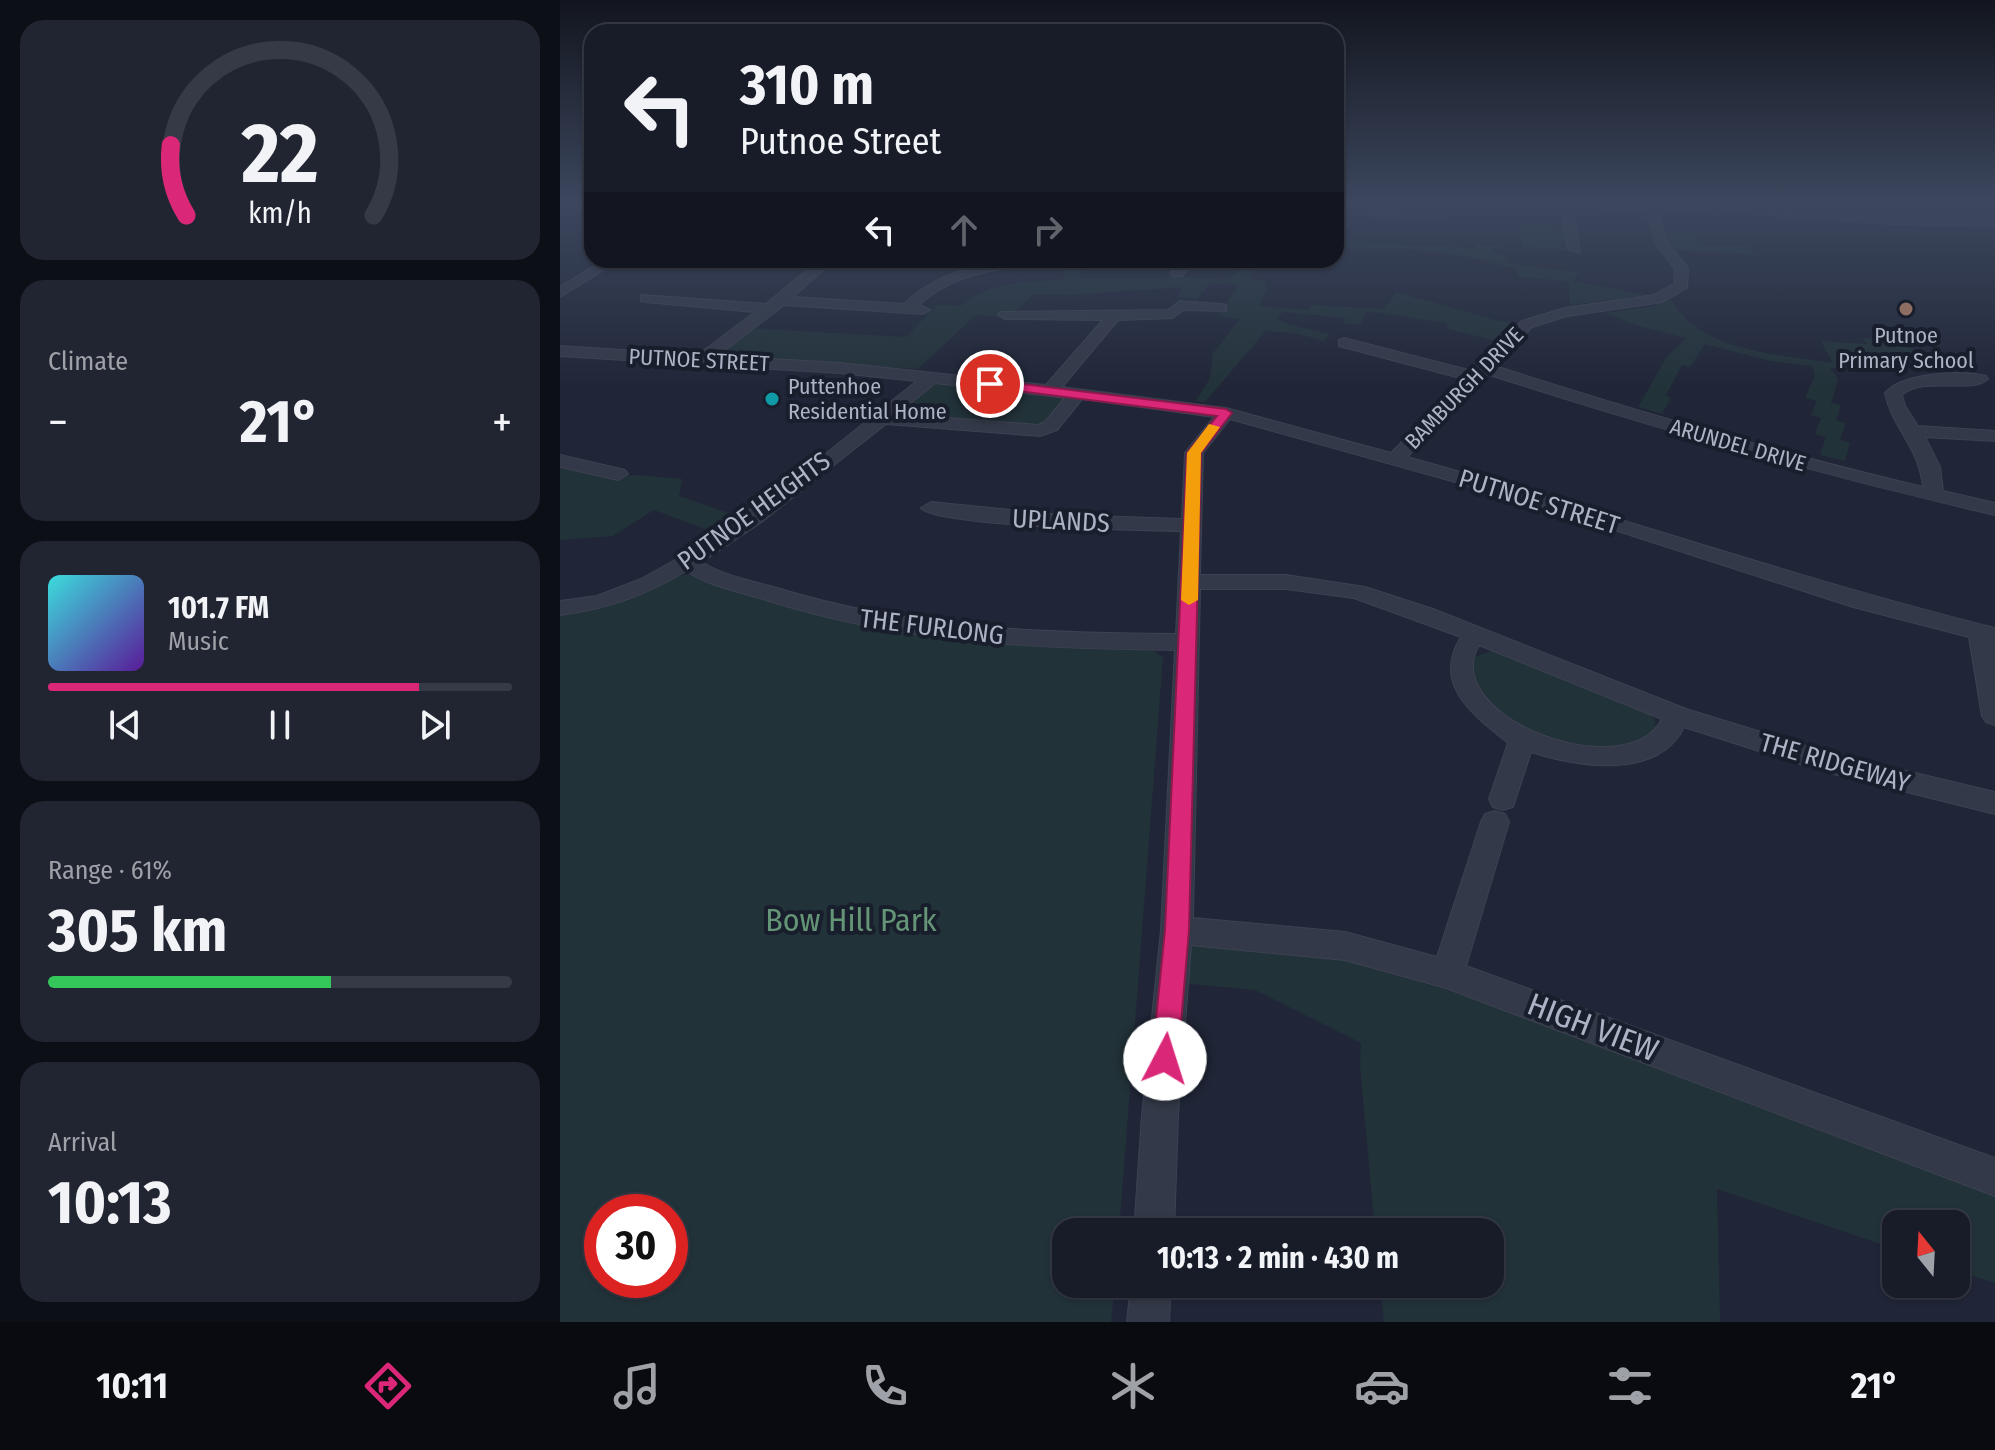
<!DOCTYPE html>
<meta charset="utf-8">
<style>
:root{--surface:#181c29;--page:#212531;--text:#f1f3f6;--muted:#9fa1a8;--line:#363a46;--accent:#db2777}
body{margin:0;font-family:"Fira Sans Condensed",sans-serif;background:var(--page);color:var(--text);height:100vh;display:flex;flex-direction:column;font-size:30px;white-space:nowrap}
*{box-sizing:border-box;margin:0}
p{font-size:26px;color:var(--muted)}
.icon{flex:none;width:44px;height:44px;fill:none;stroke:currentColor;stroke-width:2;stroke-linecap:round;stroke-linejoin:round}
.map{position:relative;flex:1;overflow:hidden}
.details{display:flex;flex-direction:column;gap:20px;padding:20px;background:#0d0f17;width:560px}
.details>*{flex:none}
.hud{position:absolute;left:24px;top:24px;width:760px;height:244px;border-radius:24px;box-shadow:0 2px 6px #0004,0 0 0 2px var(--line);background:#181c29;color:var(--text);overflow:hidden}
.needle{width:52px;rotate:342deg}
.controls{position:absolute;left:1322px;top:1210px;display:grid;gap:16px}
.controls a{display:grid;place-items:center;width:88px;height:88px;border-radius:16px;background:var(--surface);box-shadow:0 2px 6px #0004,0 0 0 2px var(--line);font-size:40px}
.speed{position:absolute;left:24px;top:1194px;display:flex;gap:16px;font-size:40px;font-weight:700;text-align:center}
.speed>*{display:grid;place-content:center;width:104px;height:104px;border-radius:50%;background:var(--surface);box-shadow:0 2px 6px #0004,0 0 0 2px var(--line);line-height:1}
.speed .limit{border:12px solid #d22;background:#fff;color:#111}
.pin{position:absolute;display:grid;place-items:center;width:68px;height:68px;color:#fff;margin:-34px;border:4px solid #fff;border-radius:50%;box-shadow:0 2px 8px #0007}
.me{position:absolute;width:88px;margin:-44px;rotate:5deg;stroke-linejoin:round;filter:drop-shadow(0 0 6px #0008)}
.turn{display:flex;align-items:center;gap:28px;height:168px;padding:0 24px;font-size:36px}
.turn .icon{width:104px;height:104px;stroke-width:2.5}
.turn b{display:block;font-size:56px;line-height:68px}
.lanes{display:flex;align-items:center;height:76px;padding:0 24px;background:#0003;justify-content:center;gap:40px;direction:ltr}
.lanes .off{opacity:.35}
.big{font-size:60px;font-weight:700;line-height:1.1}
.details .card{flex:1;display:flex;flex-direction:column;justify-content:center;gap:12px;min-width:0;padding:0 28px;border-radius:24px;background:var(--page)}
.details .dial{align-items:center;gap:0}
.dial svg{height:208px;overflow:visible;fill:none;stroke:var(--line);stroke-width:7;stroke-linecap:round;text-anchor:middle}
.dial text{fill:var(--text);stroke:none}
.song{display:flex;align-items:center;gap:24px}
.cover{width:96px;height:96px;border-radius:12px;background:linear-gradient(135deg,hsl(180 70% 55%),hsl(270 70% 35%))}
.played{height:8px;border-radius:4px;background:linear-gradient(90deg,var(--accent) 80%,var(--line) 80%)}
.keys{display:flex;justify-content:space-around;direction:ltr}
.heat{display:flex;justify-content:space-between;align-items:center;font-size:44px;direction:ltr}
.charge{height:12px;border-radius:6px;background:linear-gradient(90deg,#34c759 61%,var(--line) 0)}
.trip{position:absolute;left:492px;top:1218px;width:452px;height:80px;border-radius:24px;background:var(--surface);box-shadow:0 2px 6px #0004,0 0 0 2px var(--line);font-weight:700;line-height:80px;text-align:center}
.menu{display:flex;height:128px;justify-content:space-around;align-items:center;background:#0a0b10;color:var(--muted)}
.menu .icon{width:56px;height:56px}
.menu .on{color:var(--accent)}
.menu b{font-size:36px;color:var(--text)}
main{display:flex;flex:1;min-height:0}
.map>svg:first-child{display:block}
</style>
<main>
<section class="details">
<div class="card dial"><svg viewBox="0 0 100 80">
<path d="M14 69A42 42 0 1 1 86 69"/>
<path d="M14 69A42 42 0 0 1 8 42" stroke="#db2777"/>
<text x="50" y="56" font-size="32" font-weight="700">22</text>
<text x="50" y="72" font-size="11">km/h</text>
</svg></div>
<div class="card"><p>Climate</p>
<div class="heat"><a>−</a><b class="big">21°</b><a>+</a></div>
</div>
<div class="card">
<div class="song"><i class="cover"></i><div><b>101.7 FM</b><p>Music</p></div></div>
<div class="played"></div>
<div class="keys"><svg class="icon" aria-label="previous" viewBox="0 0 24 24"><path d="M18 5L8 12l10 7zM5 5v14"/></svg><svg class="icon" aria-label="pause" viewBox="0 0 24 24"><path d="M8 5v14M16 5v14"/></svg><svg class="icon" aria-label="next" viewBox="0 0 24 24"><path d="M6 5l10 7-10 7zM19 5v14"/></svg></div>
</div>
<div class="card"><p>Range · 61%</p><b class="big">305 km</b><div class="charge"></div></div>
<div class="card"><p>Arrival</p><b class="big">10:13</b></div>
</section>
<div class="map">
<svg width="1435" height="1322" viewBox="0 0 1435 1322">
<rect width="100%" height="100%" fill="#202637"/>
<!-- green -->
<path fill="#223239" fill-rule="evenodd" d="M960,227L1004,230L1006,240L997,243L1007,250L962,247Z
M1108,232L1133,234L1139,246H1188L1194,254L1115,250Z
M776,242L917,248V245L944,246L932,249V252L943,255L951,264L1019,272L1014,281L1086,295L1010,305L1009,283L1004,281L958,277L956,269C897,249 838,249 776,247Z
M684,260H702L690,279L707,281L704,286L708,287L699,306L749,310L752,305L824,309L836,292L939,321L952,322L933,340L887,329V323L806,311L800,325L784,323L785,318L724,312L716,318L730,325L770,334L764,341L735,333L706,331L645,402L636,401L650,378L653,353L680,319L658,316L679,285L650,284L637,299L617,297L623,287L510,295L473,294L449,318L416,315L358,369L152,355L186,328L346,337L377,305L401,306C425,282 470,281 503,280L504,265H530L517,279H605L607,276L669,280Z
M1112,300C1137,351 1222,355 1273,363L1261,341L1307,344L1302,338L1321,339L1382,358L1329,355L1296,368H1270L1278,379L1271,403L1281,405L1276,420L1286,423L1280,440L1290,443L1285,461L1260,455L1266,437L1255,434L1261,418L1251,415L1257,401L1245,398L1255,375L1252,366L1210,361L1145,344L1130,367L1122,365L1106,395L1111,398L1102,414L1078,407L1106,358L1126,338L1075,325L1046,313L1095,306Z
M373,383L507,398L486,424L471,428L334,415Z
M0,468L45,478L78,475L122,479L119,496L174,515L151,531L94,510L53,536L0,540Z
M134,574C203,598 274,622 347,633C426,645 507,645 587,647L603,657L559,1232H506V1284H555L551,1322H0V614L49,605L85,591L107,577ZM42,1212H110V1280H42Z
M933,650L1083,707L1095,720L1096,734L1075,745L1042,749L1011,747L971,735L923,700L913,679L912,658Z
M626,943L756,952L905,995L1435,1187V1283L1396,1270V1224H1336V1249L1157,1189L1160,1322H824L820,1284H930V1232H815L800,1065L801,1043L695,990L619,983Z"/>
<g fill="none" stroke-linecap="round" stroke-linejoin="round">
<!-- minor casing -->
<g stroke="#3d4252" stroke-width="2">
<path id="minor" d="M22,204H32V208L12,214V208Z
M1000,204H1012L1020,253L1008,250Z
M1036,204L1163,206L1169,210L1163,214L1097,210L1109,244L1128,268L1127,288L1103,302L1007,316L972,327L935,366C1076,411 1218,453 1363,487C1359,446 1332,428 1325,393C1342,373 1400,370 1426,376L1428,379C1410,395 1365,375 1342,395L1345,406L1358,426L1435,431V441L1365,437L1380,467L1383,491L1435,503V515C1263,475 1096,429 927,374L847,457C1044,511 1237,579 1435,628V725L1426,722L1422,716L1409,637L1293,607L974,504L670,419L643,453L640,575H726L805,587L873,609L1126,709L1263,751L1435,792V814L1262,771L1124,727C1098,780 1018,767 971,752L953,807L943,810L933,807L929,799L948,743C914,715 871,685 901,637L794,598L726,589H640L633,918L785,932L877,957L921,822L925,814L935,811L945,814L949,822L906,966L1435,1158V1196L886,988L785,960L631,945L618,1115L614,1232H574L582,1115L601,930L615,650C471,648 346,644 206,600C181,592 148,586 126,571C84,596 49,608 0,615V601L37,596L81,579L133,550L238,476L357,381L280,373L0,356V346L138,355L195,312L86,302L81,301V295L206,304L259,260H274L233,297L344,304C387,264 438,260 495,260L488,264C442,268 394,272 359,305L370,310L363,314L224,305L157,356L280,363L486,385L543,320L445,319L438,315L440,312L608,310L620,301L661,304L666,305V311L624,310L612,318L558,320L502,387L666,408L831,453L904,379L779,346V340L784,338L912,371L962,321L1005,308L1094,295L1115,283L1114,268L1097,245L1085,210L1042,208ZM375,383L490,396L505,398L485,422L478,425L337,414ZM522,399L654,417L625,453L622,519L501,515L371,502L361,508C378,527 584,530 621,531L616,634C478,633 350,629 217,588C193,581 163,576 142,562L200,523L326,424L480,436L497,430ZM919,645L1102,719C1067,788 877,717 919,645Z
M1189,206L1333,216L1435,218V226L1333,224L1185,213L1183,210Z
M814,208L879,212L885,216L879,220L810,215L808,212Z
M776,221L786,223L788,226L776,229Z
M44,260H60L0,297V287Z
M622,260H636L622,276H612L610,273Z
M0,455L65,470L68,474L58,480L0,467Z
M571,1284H611L609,1322H567Z"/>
</g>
<!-- minor -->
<use href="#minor" fill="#333948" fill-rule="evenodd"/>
</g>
<!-- sky -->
<linearGradient id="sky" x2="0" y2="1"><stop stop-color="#12151e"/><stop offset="0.52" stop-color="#3c475e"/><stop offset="1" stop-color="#3c475e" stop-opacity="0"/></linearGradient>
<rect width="1435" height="389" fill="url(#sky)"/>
<!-- route -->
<path fill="#db2777" stroke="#8e194d" stroke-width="2" d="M430,380L666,409L672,413L641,453L629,930L618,1059L614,1068L605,1072L596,1068L592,1059L605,930L627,453L657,416L426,387V382Z"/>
<!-- slow -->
<path fill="#f59e0b" d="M649,424L660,427L641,453L638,600L629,605L621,600L627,453Z"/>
<!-- markers -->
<circle fill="#8d6e63" stroke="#191e2c" stroke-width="3" cx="1346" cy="309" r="8"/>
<circle fill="#0f9aa8" stroke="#191e2c" stroke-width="3" cx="212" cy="399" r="8"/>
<g text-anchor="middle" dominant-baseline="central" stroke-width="8" stroke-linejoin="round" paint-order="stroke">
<!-- far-poi labels -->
<g font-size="22" fill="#adb3c5" stroke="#191e2c">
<text x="1346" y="335">Putnoe<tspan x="1346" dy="25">Primary School</tspan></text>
<text x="228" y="386" text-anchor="start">Puttenhoe<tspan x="228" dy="25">Residential Home</tspan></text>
</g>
<!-- far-street labels -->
<g font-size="22" fill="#adb3c5" stroke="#191e2c">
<text transform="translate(139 360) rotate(3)">PUTNOE STREET</text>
<text transform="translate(904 388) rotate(-46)">BAMBURGH DRIVE</text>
<text transform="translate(1178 445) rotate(16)">ARUNDEL DRIVE</text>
</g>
<!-- street labels -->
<g font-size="26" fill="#adb3c5" stroke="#191e2c">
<text transform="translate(979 502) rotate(17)">PUTNOE STREET</text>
<text transform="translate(194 511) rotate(-36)">PUTNOE HEIGHTS</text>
<text transform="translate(501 521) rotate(3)">UPLANDS</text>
<text transform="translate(372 627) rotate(7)">THE FURLONG</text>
<text transform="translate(1275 763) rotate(16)">THE RIDGEWAY</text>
</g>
<!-- near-park labels -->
<g font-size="32" fill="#659577" stroke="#191e2c">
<text x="291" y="920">Bow Hill Park</text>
</g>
<!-- near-street labels -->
<g font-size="32" fill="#adb3c5" stroke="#191e2c">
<text transform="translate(1033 1027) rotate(21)">HIGH VIEW</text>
</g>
</g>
</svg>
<div class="controls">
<a><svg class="needle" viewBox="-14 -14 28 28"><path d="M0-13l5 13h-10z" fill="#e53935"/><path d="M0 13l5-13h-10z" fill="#9fa1a8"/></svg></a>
</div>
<div class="speed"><div class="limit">30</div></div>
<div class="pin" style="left:430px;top:384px;background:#d93025"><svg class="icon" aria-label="arrive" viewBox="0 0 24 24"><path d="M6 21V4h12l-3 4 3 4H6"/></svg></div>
<svg class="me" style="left:605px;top:1059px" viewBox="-20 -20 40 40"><circle r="19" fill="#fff"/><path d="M0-13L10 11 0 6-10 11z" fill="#db2777"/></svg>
<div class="trip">10:13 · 2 min · 430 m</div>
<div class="hud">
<div class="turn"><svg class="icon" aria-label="left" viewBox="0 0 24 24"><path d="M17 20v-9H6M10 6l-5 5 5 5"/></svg><div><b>310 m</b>Putnoe Street</div></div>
<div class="lanes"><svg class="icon" aria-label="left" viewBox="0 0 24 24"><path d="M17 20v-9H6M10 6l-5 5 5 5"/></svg><svg class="icon off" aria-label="ahead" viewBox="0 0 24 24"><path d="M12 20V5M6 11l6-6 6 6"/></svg><svg class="icon off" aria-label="right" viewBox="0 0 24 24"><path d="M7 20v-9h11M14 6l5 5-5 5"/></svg></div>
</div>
</div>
</main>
<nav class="menu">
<b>10:11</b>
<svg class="icon on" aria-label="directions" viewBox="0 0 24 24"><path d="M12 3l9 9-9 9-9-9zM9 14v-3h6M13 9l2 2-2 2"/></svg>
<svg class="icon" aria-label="music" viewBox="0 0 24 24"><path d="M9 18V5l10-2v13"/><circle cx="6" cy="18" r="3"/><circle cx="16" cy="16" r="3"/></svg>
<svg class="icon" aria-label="phone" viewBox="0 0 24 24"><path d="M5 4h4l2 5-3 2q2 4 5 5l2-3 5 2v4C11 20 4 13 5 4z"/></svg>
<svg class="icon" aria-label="climate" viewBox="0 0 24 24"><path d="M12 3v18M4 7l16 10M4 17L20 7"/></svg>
<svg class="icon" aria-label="car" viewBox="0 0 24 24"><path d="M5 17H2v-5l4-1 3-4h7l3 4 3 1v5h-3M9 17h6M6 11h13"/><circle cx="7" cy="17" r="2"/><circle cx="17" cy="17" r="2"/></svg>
<svg class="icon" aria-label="filters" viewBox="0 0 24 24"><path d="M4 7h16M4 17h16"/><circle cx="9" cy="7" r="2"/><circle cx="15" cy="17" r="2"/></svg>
<b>21°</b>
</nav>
